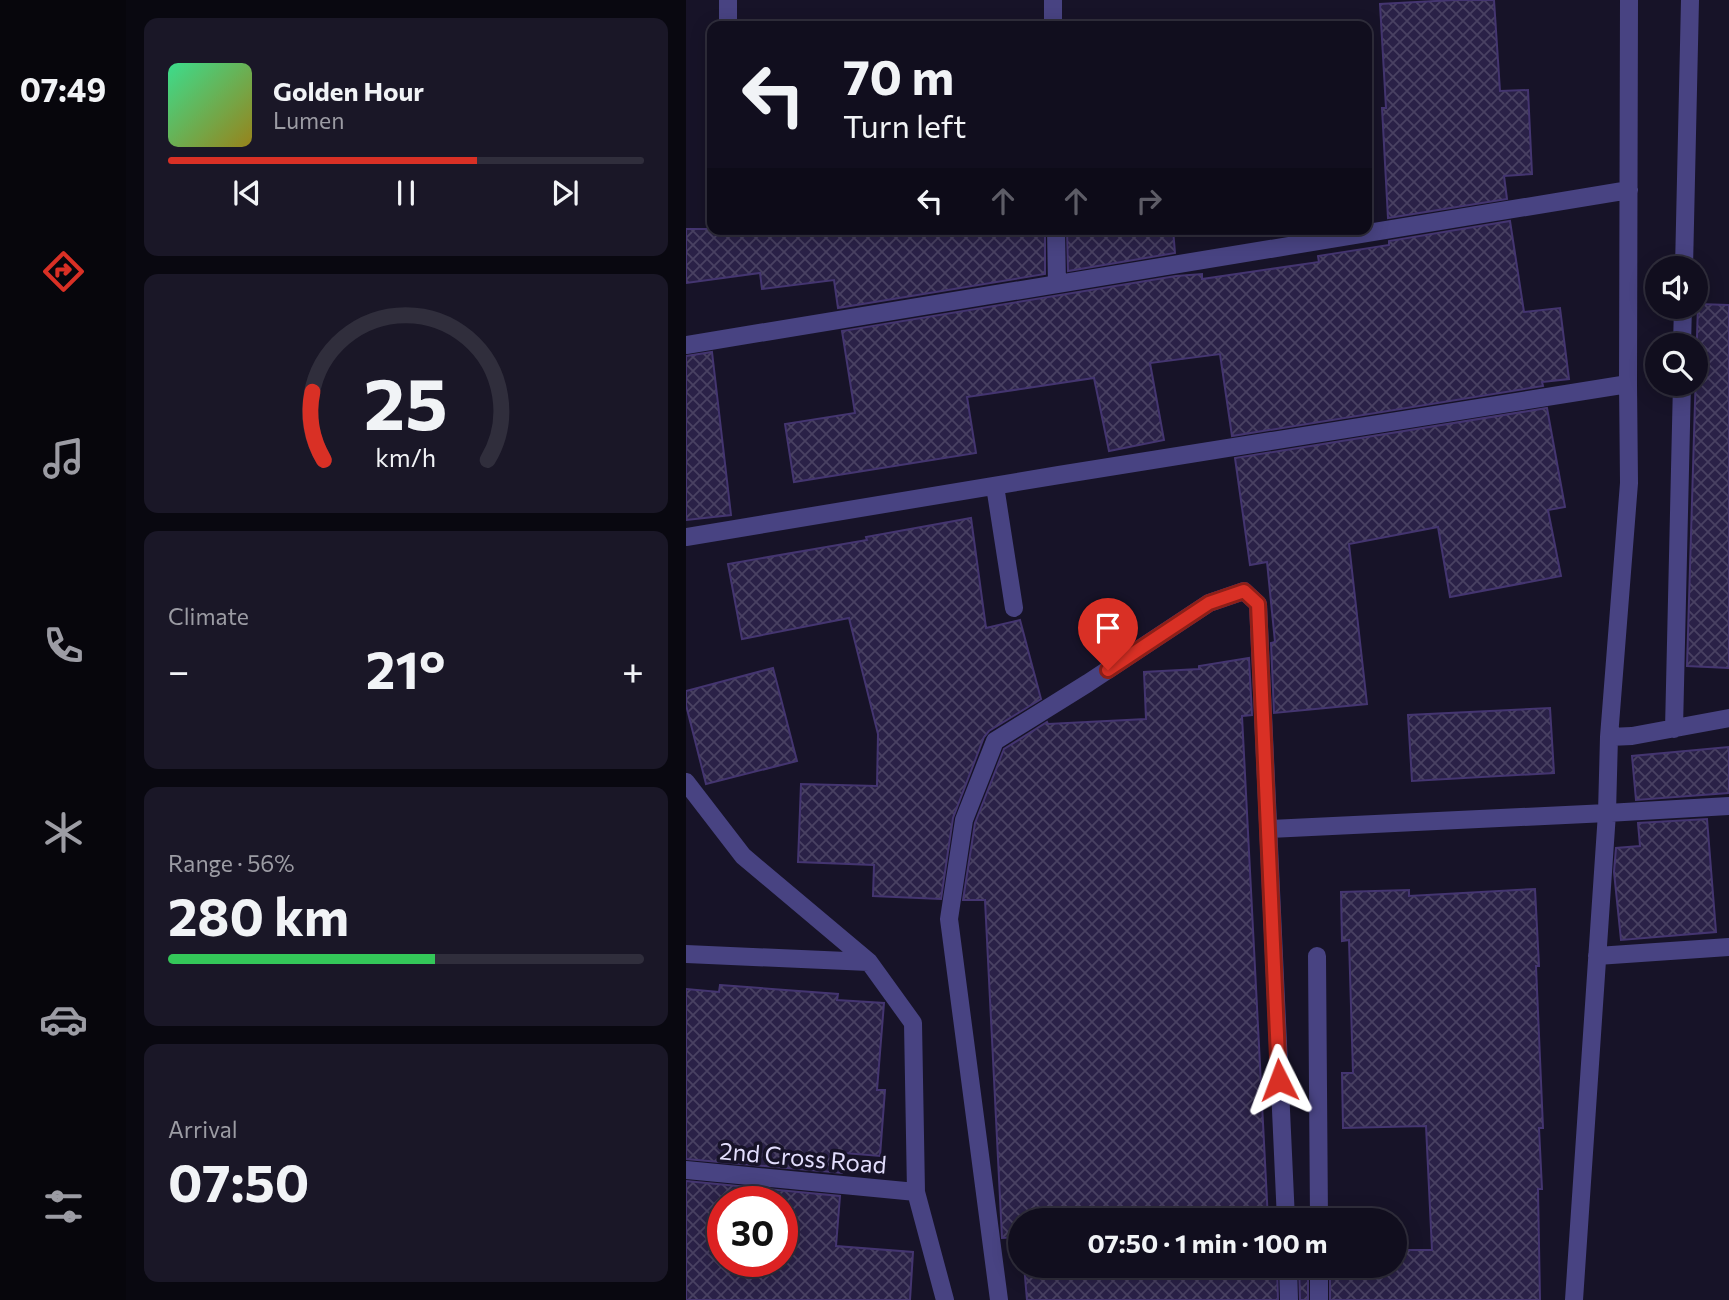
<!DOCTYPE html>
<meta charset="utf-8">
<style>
:root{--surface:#110e1e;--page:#1a1727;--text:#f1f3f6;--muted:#9c9ca4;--line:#302e3c;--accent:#d93025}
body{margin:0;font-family:Commissioner,sans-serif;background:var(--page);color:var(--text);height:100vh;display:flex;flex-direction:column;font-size:26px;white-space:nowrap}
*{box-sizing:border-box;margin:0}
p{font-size:23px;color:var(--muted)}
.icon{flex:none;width:38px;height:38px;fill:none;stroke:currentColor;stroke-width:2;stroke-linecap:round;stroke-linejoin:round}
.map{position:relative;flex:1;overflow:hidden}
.drawer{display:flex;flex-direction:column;gap:18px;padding:18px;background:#090810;width:560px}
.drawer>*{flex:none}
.guide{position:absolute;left:21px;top:21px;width:665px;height:214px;border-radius:14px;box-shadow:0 4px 18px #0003,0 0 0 2px var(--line);background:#110e1e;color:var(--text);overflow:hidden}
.tools{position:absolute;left:959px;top:256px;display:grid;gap:14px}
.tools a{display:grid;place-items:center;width:63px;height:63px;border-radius:50%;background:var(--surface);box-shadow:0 4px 18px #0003,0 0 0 2px var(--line);font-size:35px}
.speed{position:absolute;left:21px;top:1186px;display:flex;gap:14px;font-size:35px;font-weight:700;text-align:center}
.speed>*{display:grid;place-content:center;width:91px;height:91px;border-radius:50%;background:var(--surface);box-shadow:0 4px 18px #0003,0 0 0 2px var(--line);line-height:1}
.speed .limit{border:10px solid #d22;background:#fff;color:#111}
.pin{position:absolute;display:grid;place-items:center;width:60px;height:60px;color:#fff;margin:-72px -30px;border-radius:50% 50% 50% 0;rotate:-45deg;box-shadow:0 0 7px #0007}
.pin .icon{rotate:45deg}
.me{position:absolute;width:77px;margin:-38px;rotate:357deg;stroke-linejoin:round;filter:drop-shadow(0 0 5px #0008)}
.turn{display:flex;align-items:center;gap:24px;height:147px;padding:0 21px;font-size:32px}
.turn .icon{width:91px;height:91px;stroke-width:2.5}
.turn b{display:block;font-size:49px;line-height:60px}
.lanes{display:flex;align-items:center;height:66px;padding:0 21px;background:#0003;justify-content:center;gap:35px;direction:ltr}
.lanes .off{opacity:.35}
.big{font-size:52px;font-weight:700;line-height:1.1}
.drawer .tile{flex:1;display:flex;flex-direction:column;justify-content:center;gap:10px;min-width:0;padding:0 24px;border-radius:14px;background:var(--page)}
.drawer .dial{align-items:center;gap:0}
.dial svg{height:182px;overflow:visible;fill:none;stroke:var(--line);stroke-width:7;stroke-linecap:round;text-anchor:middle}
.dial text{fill:var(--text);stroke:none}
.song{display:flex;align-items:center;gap:21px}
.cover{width:84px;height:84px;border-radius:10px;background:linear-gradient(135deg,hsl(150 70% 55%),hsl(50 70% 35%))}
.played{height:7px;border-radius:4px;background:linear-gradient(90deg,var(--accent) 65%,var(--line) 65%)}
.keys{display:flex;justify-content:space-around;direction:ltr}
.heat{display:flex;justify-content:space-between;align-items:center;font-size:38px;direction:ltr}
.charge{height:10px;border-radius:5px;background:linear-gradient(90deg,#34c759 56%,var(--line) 0)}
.trip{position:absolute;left:322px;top:1208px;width:399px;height:70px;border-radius:35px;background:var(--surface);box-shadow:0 4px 18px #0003,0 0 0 2px var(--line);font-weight:700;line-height:70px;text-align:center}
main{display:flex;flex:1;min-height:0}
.dock{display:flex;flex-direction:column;width:126px;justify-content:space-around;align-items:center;background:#07060c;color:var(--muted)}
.dock .icon{width:49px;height:49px}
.dock .current{color:var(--accent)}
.dock b{font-size:32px;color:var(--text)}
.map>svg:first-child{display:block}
</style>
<main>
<nav class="dock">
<b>07:49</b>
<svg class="icon current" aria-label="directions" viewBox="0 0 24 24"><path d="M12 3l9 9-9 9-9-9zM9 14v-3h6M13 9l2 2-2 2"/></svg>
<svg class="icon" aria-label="music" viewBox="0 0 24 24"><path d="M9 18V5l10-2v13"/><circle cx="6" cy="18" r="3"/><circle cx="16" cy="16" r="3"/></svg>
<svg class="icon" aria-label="phone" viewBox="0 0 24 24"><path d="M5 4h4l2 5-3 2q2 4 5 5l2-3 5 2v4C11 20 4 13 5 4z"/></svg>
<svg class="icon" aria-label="climate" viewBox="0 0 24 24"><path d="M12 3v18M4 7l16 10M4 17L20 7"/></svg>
<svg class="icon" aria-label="car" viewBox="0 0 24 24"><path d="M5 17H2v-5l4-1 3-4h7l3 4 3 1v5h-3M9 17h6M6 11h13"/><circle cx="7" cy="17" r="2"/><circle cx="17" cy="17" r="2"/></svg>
<svg class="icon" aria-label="filters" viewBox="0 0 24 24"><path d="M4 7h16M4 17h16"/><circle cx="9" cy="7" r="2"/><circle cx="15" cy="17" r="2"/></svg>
</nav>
<section class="drawer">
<div class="tile">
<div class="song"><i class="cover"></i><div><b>Golden Hour</b><p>Lumen</p></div></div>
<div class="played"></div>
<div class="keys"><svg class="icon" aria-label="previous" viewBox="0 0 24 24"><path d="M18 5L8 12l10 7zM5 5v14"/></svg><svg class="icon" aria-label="pause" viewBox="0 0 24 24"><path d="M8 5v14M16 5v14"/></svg><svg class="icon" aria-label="next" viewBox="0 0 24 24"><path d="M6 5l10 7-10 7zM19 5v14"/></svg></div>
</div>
<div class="tile dial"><svg viewBox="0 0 100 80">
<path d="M14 69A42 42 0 1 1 86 69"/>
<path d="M14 69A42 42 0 0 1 9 39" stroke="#d93025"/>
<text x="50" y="56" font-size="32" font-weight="700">25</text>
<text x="50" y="72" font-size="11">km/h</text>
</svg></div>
<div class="tile"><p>Climate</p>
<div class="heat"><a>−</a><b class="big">21°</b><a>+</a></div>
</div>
<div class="tile"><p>Range · 56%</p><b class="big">280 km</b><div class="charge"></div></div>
<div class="tile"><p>Arrival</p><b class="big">07:50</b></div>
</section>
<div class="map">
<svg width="1043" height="1300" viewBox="0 0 1043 1300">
<defs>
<pattern id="building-cross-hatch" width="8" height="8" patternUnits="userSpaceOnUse" patternTransform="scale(1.75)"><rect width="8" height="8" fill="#2a2147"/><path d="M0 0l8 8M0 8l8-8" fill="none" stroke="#494162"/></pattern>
</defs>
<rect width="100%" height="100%" fill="#171328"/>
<!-- building -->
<path fill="url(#building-cross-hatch)" stroke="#443570" stroke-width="2" fill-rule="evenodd" d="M768,0H808L814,91L842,90L846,174L818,176L821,199L702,218L696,108H700L694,4Z
M824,221L838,312L874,308L883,379L856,382L857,386L546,436L534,354L464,363L478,440L423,451L408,378L281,397L290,453L108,482L99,424L169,413L156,331L490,276L516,274V279L633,262L632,256L703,245V241Z
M0,229H359V274L152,308L148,280L76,289L74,273L0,283Z
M381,229H487L489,253L382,271Z
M1012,304L1043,305V668L1001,666Z
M26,352L45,515L0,520V356Z
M861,408L879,507L862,510L875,576L764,597L752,527L663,544L681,704L588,713L585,643L589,642L581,562L564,565L549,458Z
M285,518L300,628L334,620L355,699L303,731L298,737L267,818L255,899L187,896L188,865L112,862L115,784L191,786L192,734L163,618L56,639L42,564L181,540L180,537Z
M563,658L566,715L556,716L582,1220H334V1237L316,1238L299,900H277L289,823L318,749L361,722L362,724L460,719L458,672L513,669V666Z
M87,668L111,761L20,784L0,705V691Z
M864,708L868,773L726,781L722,715Z
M1043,747V793L950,800L946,756Z
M1021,819L1030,932L935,940L928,872L930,848L954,846L952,823Z
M849,889L853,966H850L857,1128H853L856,1189H852L854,1300H644V1265H709V1250H746L740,1126L657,1128L656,1073H667L663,940L656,941L655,892L723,890V896Z
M34,985L152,994L151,1000L198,1003L191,1090H199L194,1156L158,1153L156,1173L0,1159V989L33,992Z
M0,1181L154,1196L150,1246L227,1252L224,1300H0ZM37,1202H96V1262H37Z
M338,1265H591L592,1300H341Z
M613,1265H622V1300H614Z"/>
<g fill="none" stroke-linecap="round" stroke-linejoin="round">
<!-- minor -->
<path stroke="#484382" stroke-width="18" d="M367,0V26
M42,26V0
M370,229L371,284
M998,268L1004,0
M0,345L943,190
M996,345L997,306
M309,486L328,608
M0,537L373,475L942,384
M988,729L996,383
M923,737L946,736L1043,718
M0,782L57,856L183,962L227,1023L230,1192L259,1300
M582,829L921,813L1043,806
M0,954L183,962
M631,956L633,1220
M911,956L1043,947
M0,1170L230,1192
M602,1265L603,1300
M633,1265V1300
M313,1300L263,919L278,820L309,741L402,683L523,603L558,591L572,604L600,1220
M888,1300L921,813L923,737L943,483L942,384L943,0"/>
</g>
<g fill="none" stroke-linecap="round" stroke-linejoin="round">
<!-- route casing -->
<g stroke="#8d1f18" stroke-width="18">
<path id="route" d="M422,670L523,603L558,591L572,604L593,1080"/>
</g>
<!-- route -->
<use href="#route" stroke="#d93025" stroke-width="12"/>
</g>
<g text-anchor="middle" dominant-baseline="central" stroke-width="7" stroke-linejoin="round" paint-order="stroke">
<!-- street labels -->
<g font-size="24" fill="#e2ddfc" stroke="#171328">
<text transform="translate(117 1157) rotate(5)">2nd Cross Road</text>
</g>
</g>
</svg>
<div class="tools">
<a><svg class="icon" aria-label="sound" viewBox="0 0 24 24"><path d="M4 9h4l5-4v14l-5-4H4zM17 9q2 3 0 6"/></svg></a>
<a><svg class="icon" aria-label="search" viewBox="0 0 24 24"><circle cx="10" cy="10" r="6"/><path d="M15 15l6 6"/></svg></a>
</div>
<div class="speed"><div class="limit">30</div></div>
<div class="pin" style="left:422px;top:670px;background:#d93025"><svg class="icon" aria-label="arrive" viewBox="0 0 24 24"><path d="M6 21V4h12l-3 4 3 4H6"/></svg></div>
<svg class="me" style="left:593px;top:1080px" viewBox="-20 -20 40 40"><path d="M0-17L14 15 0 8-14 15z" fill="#d93025" stroke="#fff" stroke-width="4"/></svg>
<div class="trip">07:50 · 1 min · 100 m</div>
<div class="guide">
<div class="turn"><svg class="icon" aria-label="left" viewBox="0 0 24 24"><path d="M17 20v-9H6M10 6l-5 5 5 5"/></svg><div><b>70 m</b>Turn left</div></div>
<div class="lanes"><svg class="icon" aria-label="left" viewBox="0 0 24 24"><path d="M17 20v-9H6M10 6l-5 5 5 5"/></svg><svg class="icon off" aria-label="ahead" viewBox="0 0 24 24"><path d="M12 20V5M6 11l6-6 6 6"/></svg><svg class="icon off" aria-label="ahead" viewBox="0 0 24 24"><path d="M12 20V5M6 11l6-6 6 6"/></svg><svg class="icon off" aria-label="right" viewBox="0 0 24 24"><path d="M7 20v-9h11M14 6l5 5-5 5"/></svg></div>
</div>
</div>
</main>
